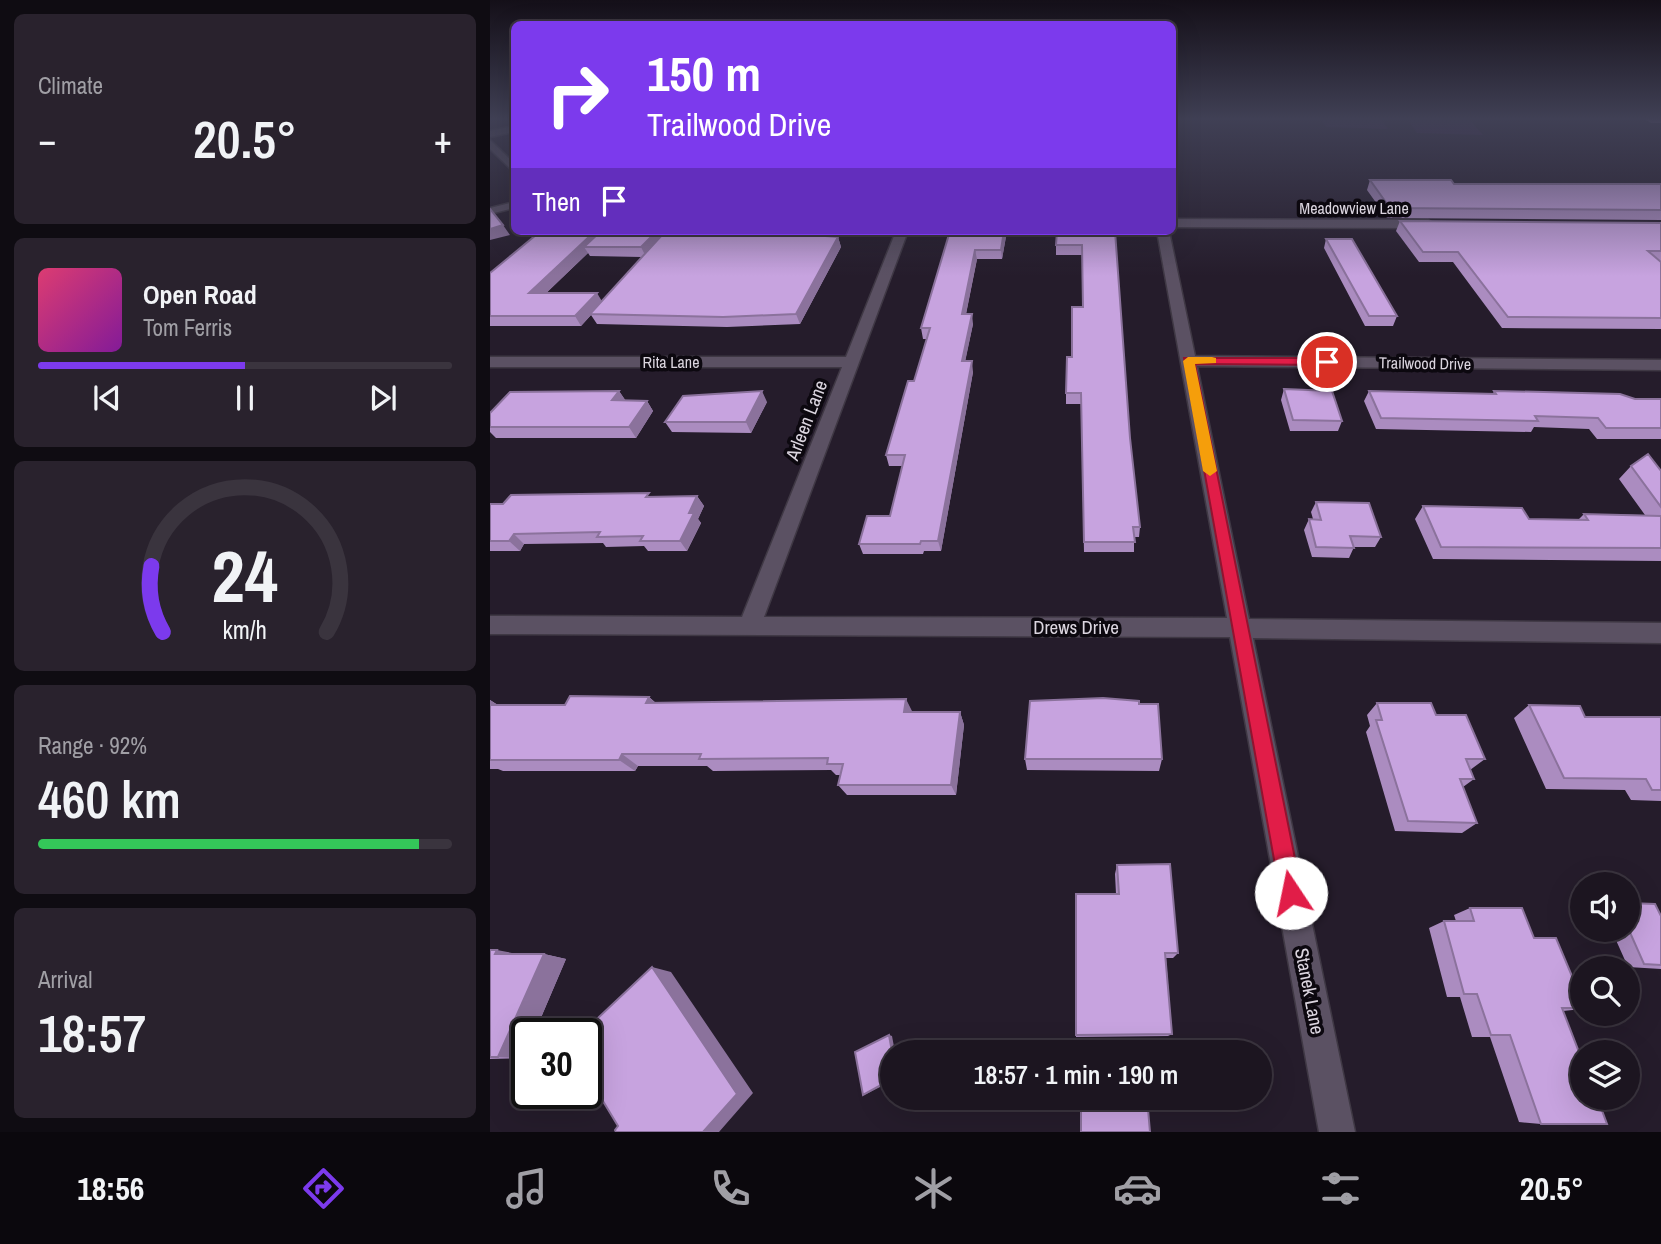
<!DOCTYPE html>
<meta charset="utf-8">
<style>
:root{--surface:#1c1520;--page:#29222d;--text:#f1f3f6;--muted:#a09fa5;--line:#3a343e;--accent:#7c3aed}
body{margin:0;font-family:"Archivo Narrow",sans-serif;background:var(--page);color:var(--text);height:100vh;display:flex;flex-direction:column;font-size:26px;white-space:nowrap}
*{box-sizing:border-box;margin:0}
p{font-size:23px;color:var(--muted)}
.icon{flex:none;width:38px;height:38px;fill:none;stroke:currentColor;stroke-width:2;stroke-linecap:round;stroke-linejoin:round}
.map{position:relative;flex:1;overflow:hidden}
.side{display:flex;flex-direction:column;gap:14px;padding:14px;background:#0f0c12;width:490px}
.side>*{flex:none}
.hud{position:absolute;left:21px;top:21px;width:665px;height:214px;border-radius:10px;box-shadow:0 7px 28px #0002,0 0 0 2px var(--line);background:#7c3aed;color:#fff;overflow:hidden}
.controls{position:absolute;left:1080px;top:872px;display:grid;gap:14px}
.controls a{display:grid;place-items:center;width:70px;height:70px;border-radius:50%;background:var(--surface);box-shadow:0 7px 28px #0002,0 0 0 2px var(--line);font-size:35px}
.speed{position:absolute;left:21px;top:1018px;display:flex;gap:14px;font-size:35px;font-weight:700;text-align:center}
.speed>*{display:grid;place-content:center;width:91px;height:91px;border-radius:50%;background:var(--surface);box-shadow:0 7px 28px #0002,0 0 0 2px var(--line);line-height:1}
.speed .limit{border:4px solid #111;border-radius:10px;background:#fff;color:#111}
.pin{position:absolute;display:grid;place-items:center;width:60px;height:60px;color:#fff;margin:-30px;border:4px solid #fff;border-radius:50%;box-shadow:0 2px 7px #0007}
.me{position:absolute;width:77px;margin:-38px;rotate:349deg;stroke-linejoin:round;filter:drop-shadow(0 0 5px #0008)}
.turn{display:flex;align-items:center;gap:24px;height:147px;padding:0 21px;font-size:32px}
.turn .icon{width:91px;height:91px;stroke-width:2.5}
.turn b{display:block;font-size:49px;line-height:60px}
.then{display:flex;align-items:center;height:66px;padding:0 21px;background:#0003;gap:14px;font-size:26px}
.big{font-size:52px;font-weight:600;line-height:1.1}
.side .tile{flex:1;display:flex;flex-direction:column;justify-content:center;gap:10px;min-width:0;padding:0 24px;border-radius:10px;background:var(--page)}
.side .dial{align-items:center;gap:0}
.dial svg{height:182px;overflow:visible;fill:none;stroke:var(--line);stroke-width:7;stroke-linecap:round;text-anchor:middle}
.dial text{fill:var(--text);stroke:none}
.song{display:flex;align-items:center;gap:21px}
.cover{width:84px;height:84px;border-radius:10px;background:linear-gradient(135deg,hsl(340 70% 55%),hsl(290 70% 35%))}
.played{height:7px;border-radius:4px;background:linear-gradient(90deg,var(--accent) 50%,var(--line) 50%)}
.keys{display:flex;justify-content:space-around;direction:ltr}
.heat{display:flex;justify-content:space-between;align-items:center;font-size:38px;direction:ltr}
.charge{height:10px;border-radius:5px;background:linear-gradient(90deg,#34c759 92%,var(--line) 0)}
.trip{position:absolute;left:390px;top:1040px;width:392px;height:70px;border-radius:35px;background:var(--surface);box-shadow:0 7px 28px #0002,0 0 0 2px var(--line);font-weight:600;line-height:70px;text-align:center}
.tab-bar{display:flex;height:112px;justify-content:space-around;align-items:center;background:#0b080d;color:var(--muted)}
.tab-bar .icon{width:49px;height:49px}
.tab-bar .on{color:var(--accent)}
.tab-bar b{font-size:32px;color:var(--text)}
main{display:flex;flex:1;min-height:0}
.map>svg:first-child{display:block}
</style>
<main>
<section class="side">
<div class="tile"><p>Climate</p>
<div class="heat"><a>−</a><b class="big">20.5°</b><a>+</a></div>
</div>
<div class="tile">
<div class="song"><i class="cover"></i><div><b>Open Road</b><p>Tom Ferris</p></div></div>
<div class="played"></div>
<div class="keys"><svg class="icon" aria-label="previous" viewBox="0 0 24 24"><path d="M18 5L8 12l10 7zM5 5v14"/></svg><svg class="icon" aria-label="pause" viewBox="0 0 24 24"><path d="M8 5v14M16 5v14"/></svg><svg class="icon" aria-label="next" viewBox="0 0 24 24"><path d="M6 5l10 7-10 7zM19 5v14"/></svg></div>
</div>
<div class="tile dial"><svg viewBox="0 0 100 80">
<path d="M14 69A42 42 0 1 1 86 69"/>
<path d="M14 69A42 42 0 0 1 9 40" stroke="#7c3aed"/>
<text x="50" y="56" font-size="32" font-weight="700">24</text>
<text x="50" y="72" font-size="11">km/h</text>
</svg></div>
<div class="tile"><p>Range · 92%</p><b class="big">460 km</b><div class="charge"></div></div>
<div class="tile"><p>Arrival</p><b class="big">18:57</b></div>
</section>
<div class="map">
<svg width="1171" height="1132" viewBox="0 0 1171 1132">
<rect width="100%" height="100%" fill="#251c2b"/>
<!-- green -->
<path fill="#3a1f4b" d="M830,118H890L898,129L836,127Z
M917,118H978L993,135L927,133Z"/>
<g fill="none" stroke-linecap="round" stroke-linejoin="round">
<!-- minor casing -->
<g stroke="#3f3844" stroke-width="3">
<path id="minor" d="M24,126V132L0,137V131Z
M0,140L24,163V172L0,149Z
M24,202V208L0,214V208Z
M682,219L938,220L944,224L938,228L682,227Z
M406,231H418L274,617L737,618L667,231H679L705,356L1171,360V370L707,366L759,619L1171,623V643L763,638L865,1132H829L740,637L0,634V616L252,617L352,367H0V357H356Z"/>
</g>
<!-- minor -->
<use href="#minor" fill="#5b5163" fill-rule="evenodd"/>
</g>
<!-- wall -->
<path fill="#ab8cc0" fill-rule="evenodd" d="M1153,118H1171V123H1161Z
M880,180L964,184H1171V220L897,218L877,190Z
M910,221L1171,223V262H1170H1171V329L1012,328L963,262H929L906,231Z
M111,231H181L177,235L244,236L248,231H333L331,236L348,237L351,247L310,324L237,327L107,324L101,315L91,326H0V273L102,234L104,237ZM98,253L100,256L152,257L112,301L56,293Z
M460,231H517L512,259H487L476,314L483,324L475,361L483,372L451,551H434L433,554H373L369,544L400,516L413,466H399L396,455L424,381L437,339H433L431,328Z
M625,231L640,438L650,527L649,537H644V552H594L591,404H576V393L582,357L592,307V255H566V245Z
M836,239L907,316L903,326H875L834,248Z
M794,389L852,421L848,431H800L791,400Z
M129,391L135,400L157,401L163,411L146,438H6L0,432V413Z
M879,391L1003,394L1004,391L1145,399H1171V439H1107L1099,429L1044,427L1041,432L886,429L874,401Z
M277,402L261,433L182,432L175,422Z
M1141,466L1171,471V561L943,559L925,519L933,506L1039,519H1089L1094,514L1155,515L1129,479Z
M207,496L214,506L208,519L211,523L197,551H158L154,546L116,547L113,543L34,544L30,551H0V504Z
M826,502L891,537L885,547H864L859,558L822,557L814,530L819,519H823L821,512Z
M159,697L166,703L422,712H470L474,725L466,795H357L348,785L350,775H346L341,770L223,771L217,766H148L145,771H13L8,769H0V700L8,705H75Z
M887,703L946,715L995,759L980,770L984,779L973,787L987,823L972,833L905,831L876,732L880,726L877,715Z
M649,704L672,759L669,771L537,770L535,759Z
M1039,705L1095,717H1171V801L1141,800L1135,790L1056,789L1024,718Z
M627,865L688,953L683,958H676L682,1034L678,1036L586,1037V894H626L625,874Z
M1138,903L1171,916V969L1138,967L1121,929H1138Z
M980,908L1044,938L1092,1009L1073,1011L1051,1124L1029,1122L1000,1037H982L970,997H957L939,928L954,921H966L964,915Z
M0,950L26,954H54L76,959L44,1034H37L34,1058L0,1059Z
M591,1107H655L658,1109L591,1132Z"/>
<!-- shaded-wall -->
<path fill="#8b729c" d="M13,225L20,235L0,240V229Z
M167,231H181L156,257L151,247Z
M325,231H333L325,245L322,235Z
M514,231H517L512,259L511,250Z
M102,234L108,243L94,247L98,253L46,303L39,293Z
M348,237L351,247L310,324L306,314Z
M485,250L487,259L474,324L472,314Z
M107,293L113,303L100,314L101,315L91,326L85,316Z
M482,314L483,324L473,372L472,361Z
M482,361L483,372L451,551L448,541Z
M129,391L136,401L122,400Z
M272,391L277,402L261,433L256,422Z
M157,401L163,411L146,438L139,427Z
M207,496L214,506L208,519L211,523L197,551L190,541L199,513Z
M24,534L34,544L30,551L19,541Z
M159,697L173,710L156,703Z
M416,699L422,711L414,712Z
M0,700L16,711L0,710Z
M470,712L474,725L466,795L461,785Z
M132,754L148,766L145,771L129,760Z
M7,950L32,955L5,954Z
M54,954L76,959L44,1034H37V1052L34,1058L8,1057Z
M162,967L181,972L263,1093L229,1132H213Z
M399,1035L402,1036L405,1052H402Z
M402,1079V1081L376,1094L373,1095Z"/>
<!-- building -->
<path fill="#c7a3df" stroke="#8b729c" stroke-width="2" d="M880,180H961L964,184H1171V210L900,208Z
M0,209L13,225L0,229Z
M910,221L1171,223V251H1158L1171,262V318L1018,317L968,252H933Z
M111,231H167L151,247H94Z
M248,231H325L322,235L348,237L306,314L233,317L100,314L172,235L244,236Z
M460,231H514L511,250H485L472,314H482L472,361H482L448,541H431L430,544H369L377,516H400L415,455H396L418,381H424L440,328H431Z
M567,231H625L640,438L650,527H643L645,542H594L591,393H576L577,357H582V307H593L592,245H566Z
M102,234L39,293H107L85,316H0V273L46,235Z
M836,239H862L907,316H879Z
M794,389L842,391L852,421L803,420Z
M129,391L122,400L157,401L139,427H0V413L20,392Z
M272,391L256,422H175L193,396Z
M879,391L1006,394L1004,391L1054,392L1130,394L1145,399H1171V428H1116L1108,418L1045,416L1048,421L891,418Z
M1158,454L1171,471V507L1141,466Z
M159,493L156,497L207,496L199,513H204L190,541H150L153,536L107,537L110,532L24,534L19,541H0V504H13L21,495Z
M826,502L879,503L891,537L860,536L864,548L826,547L819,519L831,520Z
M933,506L1032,508L1039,519L1098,520L1094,514L1171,516V548L951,547Z
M80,696L159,697L156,703L416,699L414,712H470L461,785H348L353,764H337L338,758L209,759L211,754H132L129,760H0V705H75Z
M613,698L649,701V704H668L672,759H535L540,701Z
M887,703H941L946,715H976L995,759H976L984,779H970L987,823L918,821L886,720H892Z
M1039,705L1090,706L1095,717H1171V790H1162L1156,779L1074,778Z
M680,864L688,953H675L682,1034L586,1035V894H629L627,865Z
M1138,903L1165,904L1171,916V965L1154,964L1138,928Z
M980,908H1032L1044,938H1066L1092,1000V1008H1072L1092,1060V1097H1107L1117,1124H1051L1020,1035H1001L987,994H974L954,921H984Z
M0,950H7L5,954H54L8,1057H0Z
M162,967L247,1094L213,1132H126L125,1130L128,1126L96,1073V1034H91Z
M399,1035L402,1052V1079L373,1095L365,1052Z
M591,1109H658L660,1132H591Z"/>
<!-- sky -->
<linearGradient id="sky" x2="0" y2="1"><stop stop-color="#140f18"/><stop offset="0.43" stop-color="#404055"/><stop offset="1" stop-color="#404055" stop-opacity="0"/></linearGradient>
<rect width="1171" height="276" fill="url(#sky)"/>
<!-- route -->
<path fill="#e11d48" stroke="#92132f" stroke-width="2" d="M694,358H837L843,362L837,365L705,364L812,893L809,901L801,904L793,901L790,893Z"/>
<!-- slow -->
<path fill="#f59e0b" d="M722,357L726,358V363L705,364L727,471L720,476L713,471L693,361L698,357Z"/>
<g text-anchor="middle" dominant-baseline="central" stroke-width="7" stroke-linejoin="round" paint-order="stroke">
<!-- far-street labels -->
<g font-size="16" fill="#dbd5df" stroke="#0c080f">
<text x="864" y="208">Meadowview Lane</text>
<text x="181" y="362">Rita Lane</text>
<text transform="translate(935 363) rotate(1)">Trailwood Drive</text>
</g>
<!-- street labels -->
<g font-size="19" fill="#dbd5df" stroke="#0c080f">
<text transform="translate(316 420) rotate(-69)">Arleen Lane</text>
<text x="586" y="627">Drews Drive</text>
<text transform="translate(820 991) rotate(79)">Stanek Lane</text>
</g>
</g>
</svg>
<div class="controls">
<a><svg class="icon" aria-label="sound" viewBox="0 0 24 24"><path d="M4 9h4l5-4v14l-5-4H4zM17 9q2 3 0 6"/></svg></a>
<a><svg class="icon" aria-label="search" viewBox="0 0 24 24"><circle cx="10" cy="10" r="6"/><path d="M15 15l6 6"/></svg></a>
<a><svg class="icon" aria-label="layers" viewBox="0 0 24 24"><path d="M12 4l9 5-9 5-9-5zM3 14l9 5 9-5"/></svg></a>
</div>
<div class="speed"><div class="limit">30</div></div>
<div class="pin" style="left:837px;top:362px;background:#d93025"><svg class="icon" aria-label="arrive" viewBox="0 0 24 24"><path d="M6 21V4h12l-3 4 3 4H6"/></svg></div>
<svg class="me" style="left:801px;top:893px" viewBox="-20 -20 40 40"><circle r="19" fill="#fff"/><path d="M0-13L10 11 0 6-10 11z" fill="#e11d48"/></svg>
<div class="trip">18:57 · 1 min · 190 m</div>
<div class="hud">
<div class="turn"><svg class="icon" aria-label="right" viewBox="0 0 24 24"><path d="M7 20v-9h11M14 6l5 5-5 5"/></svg><div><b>150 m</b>Trailwood Drive</div></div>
<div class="then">Then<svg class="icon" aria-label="arrive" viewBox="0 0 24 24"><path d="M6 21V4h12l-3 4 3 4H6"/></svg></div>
</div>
</div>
</main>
<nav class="tab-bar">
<b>18:56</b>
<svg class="icon on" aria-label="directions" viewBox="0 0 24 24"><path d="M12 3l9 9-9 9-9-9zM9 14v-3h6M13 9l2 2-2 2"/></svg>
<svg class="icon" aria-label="music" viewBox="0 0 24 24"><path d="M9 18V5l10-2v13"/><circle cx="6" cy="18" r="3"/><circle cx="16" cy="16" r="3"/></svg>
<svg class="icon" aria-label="phone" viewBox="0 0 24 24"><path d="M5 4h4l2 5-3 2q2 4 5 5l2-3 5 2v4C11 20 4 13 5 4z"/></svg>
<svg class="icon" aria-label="climate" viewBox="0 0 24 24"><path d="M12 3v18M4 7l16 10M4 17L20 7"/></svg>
<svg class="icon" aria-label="car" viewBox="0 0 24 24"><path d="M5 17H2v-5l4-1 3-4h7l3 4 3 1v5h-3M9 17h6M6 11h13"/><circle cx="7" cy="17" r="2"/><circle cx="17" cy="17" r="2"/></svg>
<svg class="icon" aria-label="filters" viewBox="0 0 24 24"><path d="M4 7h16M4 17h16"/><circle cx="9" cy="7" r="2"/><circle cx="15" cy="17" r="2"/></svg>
<b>20.5°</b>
</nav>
